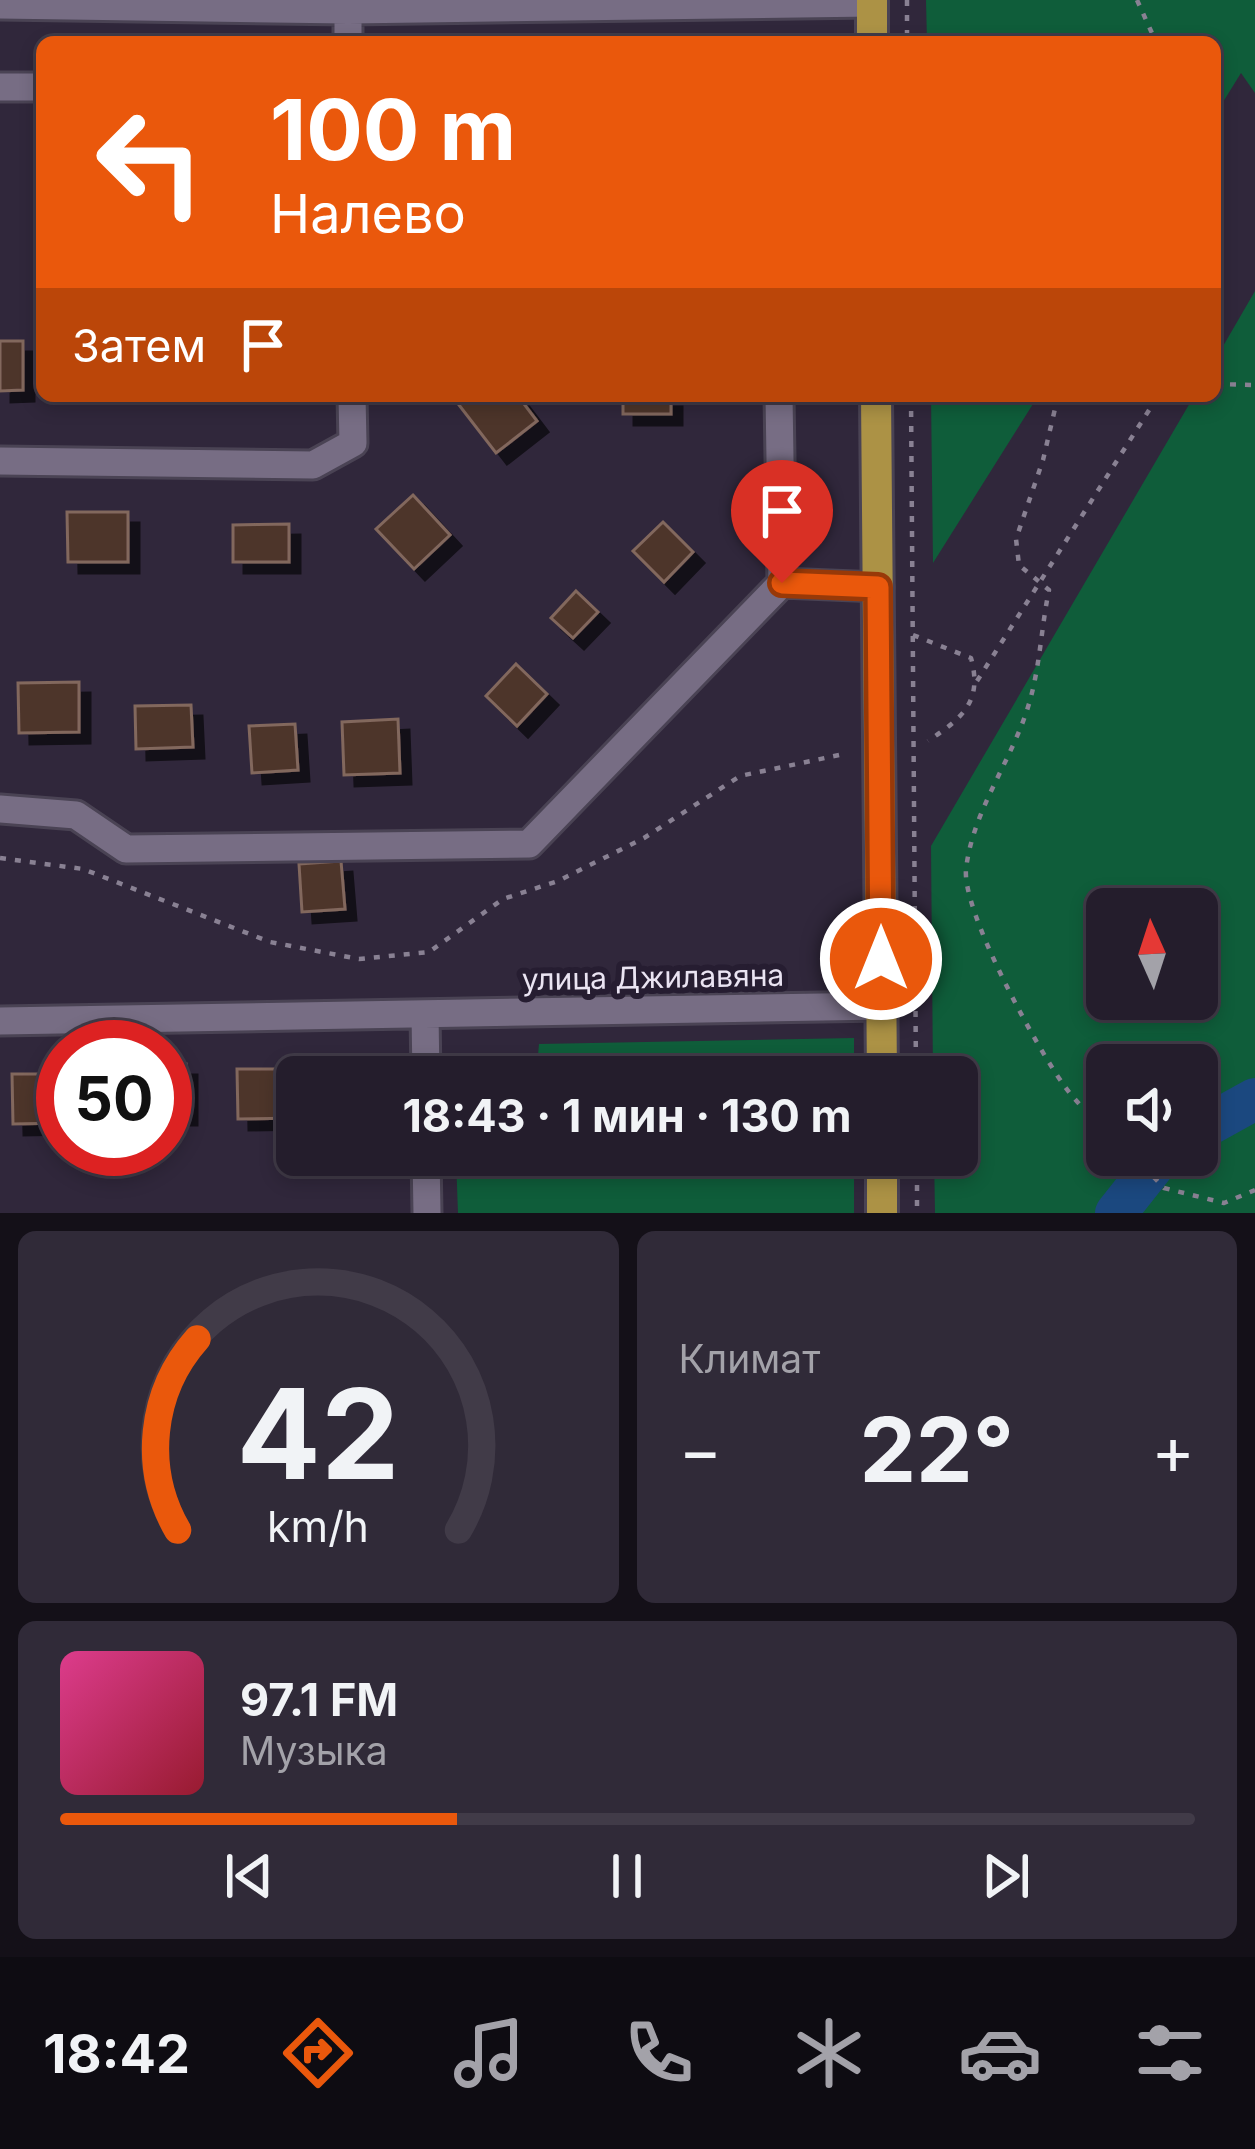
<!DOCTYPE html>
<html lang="ru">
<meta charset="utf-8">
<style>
:root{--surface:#241d2c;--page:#302a38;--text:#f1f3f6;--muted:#a3a2a9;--line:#413b48;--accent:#ea580c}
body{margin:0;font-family:Inter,sans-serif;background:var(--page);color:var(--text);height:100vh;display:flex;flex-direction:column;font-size:45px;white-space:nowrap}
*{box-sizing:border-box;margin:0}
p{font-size:39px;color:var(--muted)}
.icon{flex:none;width:66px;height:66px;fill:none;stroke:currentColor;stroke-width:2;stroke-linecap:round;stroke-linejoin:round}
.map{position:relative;height:1213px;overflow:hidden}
.details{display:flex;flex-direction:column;gap:18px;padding:18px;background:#141018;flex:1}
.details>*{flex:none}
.top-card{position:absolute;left:36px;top:36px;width:1185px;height:366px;border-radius:18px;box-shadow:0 6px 18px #0003,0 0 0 3px var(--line);background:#ea580c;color:#fff;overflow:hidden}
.needle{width:78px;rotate:357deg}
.tools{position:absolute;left:1086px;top:888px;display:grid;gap:24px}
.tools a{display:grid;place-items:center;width:132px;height:132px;border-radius:18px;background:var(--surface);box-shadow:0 6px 18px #0003,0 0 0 3px var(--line);font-size:60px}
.speed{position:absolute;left:36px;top:1020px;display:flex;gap:24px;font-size:60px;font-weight:700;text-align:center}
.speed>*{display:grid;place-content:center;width:156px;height:156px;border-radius:50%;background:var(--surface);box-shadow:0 6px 18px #0003,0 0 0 3px var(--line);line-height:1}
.speed .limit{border:18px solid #d22;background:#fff;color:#111}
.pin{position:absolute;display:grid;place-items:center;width:102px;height:102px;color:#fff;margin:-123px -51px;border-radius:50% 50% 50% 0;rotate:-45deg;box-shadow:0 0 12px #0007}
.pin .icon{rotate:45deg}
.me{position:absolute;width:132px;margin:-66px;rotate:0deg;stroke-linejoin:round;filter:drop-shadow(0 0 9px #0008)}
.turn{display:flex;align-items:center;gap:42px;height:252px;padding:0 36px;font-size:54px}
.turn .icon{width:156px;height:156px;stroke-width:2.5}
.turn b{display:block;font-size:84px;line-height:102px}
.then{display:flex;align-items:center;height:114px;padding:0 36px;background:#0003;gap:24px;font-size:45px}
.big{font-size:90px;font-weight:700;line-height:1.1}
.details .tile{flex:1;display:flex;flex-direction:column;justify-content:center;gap:18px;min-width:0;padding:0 42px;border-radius:18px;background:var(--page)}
.details .dial{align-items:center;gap:0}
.dial svg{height:312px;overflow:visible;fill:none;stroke:var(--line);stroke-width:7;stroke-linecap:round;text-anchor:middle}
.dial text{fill:var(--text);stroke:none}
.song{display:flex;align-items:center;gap:36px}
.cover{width:144px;height:144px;border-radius:18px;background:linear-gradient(135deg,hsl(330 70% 55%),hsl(350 70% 35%))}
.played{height:12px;border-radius:6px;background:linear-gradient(90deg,var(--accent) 35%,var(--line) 35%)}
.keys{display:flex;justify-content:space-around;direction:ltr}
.heat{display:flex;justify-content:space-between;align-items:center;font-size:66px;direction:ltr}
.details .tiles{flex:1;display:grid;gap:18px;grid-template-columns:1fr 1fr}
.tile:last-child{grid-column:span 2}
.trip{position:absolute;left:276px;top:1056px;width:702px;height:120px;border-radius:18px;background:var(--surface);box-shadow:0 6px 18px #0003,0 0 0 3px var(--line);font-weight:700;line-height:120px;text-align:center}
.dock{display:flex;height:192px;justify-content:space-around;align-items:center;background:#0e0c12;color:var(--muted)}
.dock .icon{width:84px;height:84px}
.dock .current{color:var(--accent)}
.dock b{font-size:54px;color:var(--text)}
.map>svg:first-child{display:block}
</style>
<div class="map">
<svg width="1255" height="1213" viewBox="0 0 1255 1213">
<defs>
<filter id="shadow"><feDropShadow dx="11" dy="11" stdDeviation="0" flood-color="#0009"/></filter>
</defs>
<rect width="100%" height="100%" fill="#30273b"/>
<!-- green -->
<path fill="#0f5d3a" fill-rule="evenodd" d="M926,0H1255V93L1241,73L1215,115V42H927Z
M1255,291V1213H935L934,1155H957V1077H933L931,846L1194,396H1215V360ZM1107,909H1197V999H1107ZM1107,1065H1197V1155H1107Z
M931,396H1038L933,563Z
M854,1038V1077H536L539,1044Z
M531,1155H854V1213H458L456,1159L530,1158Z"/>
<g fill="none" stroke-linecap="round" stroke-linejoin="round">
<!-- river -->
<path stroke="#1b487f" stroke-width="42" d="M1197,1131L1255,1099
M1116,1213L1162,1155"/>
</g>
<!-- building -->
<path fill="#4d352c" stroke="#82675d" stroke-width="3" filter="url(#shadow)" d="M0,341H23V390L0,391Z
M471,396H518L537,421L496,453L459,405Z
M623,396H671V414H623Z
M413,495L450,535L414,569L376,529Z
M67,512H128V562H68Z
M663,522L693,552L664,582L633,551Z
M289,524V562H233V525Z
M576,591L598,612L573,638L551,618Z
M516,664L547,694L517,726L486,696Z
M79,682V732L19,733L18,683Z
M191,705L193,747L136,749L135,706Z
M398,719L400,773L344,775L342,722Z
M295,724L298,770L252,773L249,726Z
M341,861L345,909L302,912L299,864Z
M165,1064H186V1114H165Z
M338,1067H398L399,1077H338Z
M237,1069H298L297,1118L238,1119Z
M12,1074H63V1123L13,1124Z"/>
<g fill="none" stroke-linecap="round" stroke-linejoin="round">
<!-- minor casing -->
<g stroke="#4a4354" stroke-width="33">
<path id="minor" d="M0,5L348,10L872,3
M348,42V10
M0,87H42
M779,396L782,583
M0,461L313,465L353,443L352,396
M0,809L76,815L126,849L529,844L782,583L879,587
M425,1014L426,1077
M0,1021L882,1006
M426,1155L427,1213"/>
</g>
<!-- major casing -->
<g stroke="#4a4354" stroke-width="36">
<path id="major" d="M872,0V42
M876,396L882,1077
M882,1155V1213"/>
</g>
<!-- path -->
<path stroke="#898193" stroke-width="4.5" stroke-dasharray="6 9" stroke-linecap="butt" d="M907,0V42
M1137,0L1156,42
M1215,384L1255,385
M911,396L916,1077
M1058,396L1043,460L1016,539L1019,565L1049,590C1041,628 1040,669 1028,707C1011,762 973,810 966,869C962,912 1036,1046 1063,1084C1075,1101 1092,1118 1107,1131
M913,635L971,658C983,702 962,718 928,741
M977,681L1158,396
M0,858L83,869L270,942L359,959L429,952L503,899L558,881L644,838L740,776L844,754
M917,1155V1213
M1133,1155L1164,1188L1224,1203L1255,1190"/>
<!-- minor -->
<use href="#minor" stroke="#776d84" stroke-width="27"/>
<!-- major -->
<use href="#major" stroke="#ac9245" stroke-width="30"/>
</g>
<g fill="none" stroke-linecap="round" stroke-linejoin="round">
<!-- route casing -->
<g stroke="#983908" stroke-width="30">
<path id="route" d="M782,583L878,587L881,959"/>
</g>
<!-- route -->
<use href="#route" stroke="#ea580c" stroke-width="21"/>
</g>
<g text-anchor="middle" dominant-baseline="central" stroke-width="12" stroke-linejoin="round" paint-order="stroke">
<!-- street labels -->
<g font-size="30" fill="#eae4f2" stroke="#261d31">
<text transform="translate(653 977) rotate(-1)">улица Джилавяна</text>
</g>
</g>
</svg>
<div class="tools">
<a><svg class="needle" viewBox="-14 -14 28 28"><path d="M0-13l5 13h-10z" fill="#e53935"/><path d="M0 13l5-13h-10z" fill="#a3a2a9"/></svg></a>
<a><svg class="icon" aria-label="sound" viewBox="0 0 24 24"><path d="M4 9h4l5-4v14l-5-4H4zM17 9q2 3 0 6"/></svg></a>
</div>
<div class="speed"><div class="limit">50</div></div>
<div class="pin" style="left:782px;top:583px;background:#d93025"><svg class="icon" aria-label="arrive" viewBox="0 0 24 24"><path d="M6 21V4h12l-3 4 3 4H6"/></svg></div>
<svg class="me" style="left:881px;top:959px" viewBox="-20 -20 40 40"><circle r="17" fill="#ea580c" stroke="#fff" stroke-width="3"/><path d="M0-11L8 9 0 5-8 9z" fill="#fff"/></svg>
<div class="trip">18:43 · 1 мин · 130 m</div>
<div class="top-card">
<div class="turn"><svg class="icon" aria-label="left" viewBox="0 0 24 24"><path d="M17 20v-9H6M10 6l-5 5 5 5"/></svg><div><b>100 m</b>Налево</div></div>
<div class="then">Затем<svg class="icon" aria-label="arrive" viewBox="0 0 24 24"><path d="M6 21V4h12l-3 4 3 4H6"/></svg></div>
</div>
</div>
<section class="details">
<div class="tiles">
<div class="tile dial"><svg viewBox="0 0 100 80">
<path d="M14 69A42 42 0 1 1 86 69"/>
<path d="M14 69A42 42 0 0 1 19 20" stroke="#ea580c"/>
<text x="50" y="56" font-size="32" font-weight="700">42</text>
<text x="50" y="72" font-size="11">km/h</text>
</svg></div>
<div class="tile"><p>Климат</p>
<div class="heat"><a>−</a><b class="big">22°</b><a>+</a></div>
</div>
<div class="tile">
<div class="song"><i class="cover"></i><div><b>97.1 FM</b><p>Музыка</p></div></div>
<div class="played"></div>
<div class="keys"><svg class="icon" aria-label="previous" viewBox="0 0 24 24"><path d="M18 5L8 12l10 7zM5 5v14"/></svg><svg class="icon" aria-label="pause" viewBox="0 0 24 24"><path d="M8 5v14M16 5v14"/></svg><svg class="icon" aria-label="next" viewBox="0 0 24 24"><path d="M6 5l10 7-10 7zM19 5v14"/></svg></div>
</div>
</div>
</section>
<nav class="dock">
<b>18:42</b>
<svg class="icon current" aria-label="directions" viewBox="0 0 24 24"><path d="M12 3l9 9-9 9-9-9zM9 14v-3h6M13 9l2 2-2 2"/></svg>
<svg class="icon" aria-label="music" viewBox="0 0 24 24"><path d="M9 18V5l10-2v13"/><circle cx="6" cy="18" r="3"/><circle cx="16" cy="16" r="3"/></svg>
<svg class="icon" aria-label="phone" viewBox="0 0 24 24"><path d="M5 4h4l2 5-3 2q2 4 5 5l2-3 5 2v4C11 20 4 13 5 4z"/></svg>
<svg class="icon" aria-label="climate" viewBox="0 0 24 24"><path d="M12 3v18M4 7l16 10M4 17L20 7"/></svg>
<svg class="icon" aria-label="car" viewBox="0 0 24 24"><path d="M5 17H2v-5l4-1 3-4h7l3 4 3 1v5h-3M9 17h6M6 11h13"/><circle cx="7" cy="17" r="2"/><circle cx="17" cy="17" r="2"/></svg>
<svg class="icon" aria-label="filters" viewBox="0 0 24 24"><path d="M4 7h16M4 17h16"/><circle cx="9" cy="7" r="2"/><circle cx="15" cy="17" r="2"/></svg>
</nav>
